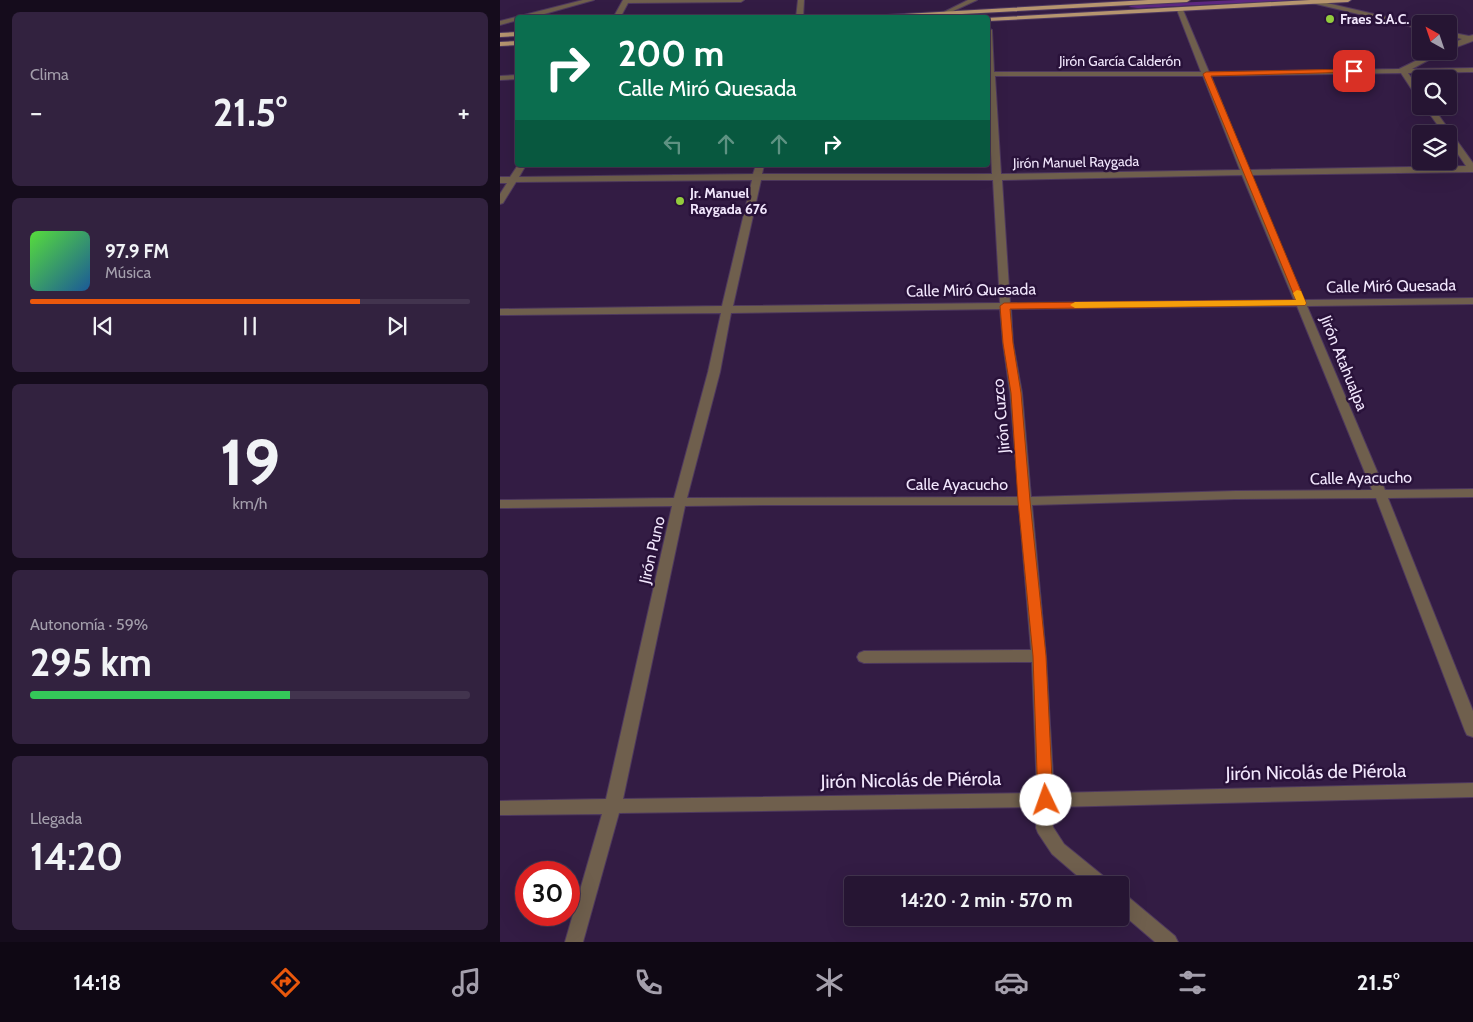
<!DOCTYPE html>
<html lang="es">
<meta charset="utf-8">
<style>
:root{--surface:#261533;--page:#32223f;--text:#f1f3f6;--muted:#a49fac;--line:#42344e;--accent:#ea580c}
body{margin:0;font-family:Cabin,sans-serif;background:var(--page);color:var(--text);height:100vh;display:flex;flex-direction:column;font-size:19px;white-space:nowrap}
*{box-sizing:border-box;margin:0}
p{font-size:16px;color:var(--muted)}
.icon{flex:none;width:28px;height:28px;fill:none;stroke:currentColor;stroke-width:2;stroke-linecap:round;stroke-linejoin:round}
.map{position:relative;flex:1;overflow:hidden}
.drawer{display:flex;flex-direction:column;gap:12px;padding:12px;background:#150c1c;width:500px}
.drawer>*{flex:none}
.top-card{position:absolute;left:15px;top:15px;width:475px;height:152px;border-radius:5px;box-shadow:0 5px 20px #0002,0 0 0 1px var(--line);background:#0b6e4f;color:#fff;overflow:hidden}
.needle{width:32px;rotate:320deg}
.tools{position:absolute;left:912px;top:15px;display:grid;gap:10px}
.tools a{display:grid;place-items:center;width:45px;height:45px;border-radius:5px;background:var(--surface);box-shadow:0 5px 20px #0002,0 0 0 1px var(--line);font-size:25px}
.speed{position:absolute;left:15px;top:861px;display:flex;gap:10px;font-size:25px;font-weight:700;text-align:center}
.speed>*{display:grid;place-content:center;width:65px;height:65px;border-radius:50%;background:var(--surface);box-shadow:0 5px 20px #0002,0 0 0 1px var(--line);line-height:1}
.speed .limit{border:8px solid #d22;background:#fff;color:#111}
.pin{position:absolute;display:grid;place-items:center;width:42px;height:42px;color:#fff;margin:-21px;border-radius:10px;box-shadow:0 2px 8px #0006}
.me{position:absolute;width:55px;margin:-28px;rotate:357deg;stroke-linejoin:round;filter:drop-shadow(0 0 4px #0008)}
.turn{display:flex;align-items:center;gap:18px;height:105px;padding:0 20px;font-size:22px}
.turn .icon{width:65px;height:65px;stroke-width:2.5}
.turn b{display:block;font-size:35px;line-height:42px}
.lanes{display:flex;align-items:center;height:48px;padding:0 20px;background:#0003;justify-content:center;gap:25px;direction:ltr}
.lanes .off{opacity:.35}
.big{font-size:38px;font-weight:800;line-height:1.1}
.drawer .card{flex:1;display:flex;flex-direction:column;justify-content:center;gap:8px;min-width:0;padding:0 18px;border-radius:8px;background:var(--page)}
.drawer .dial{align-items:center;gap:0}
.dial b{font-size:65px;line-height:1}
.song{display:flex;align-items:center;gap:15px}
.cover{width:60px;height:60px;border-radius:8px;background:linear-gradient(135deg,hsl(110 70% 55%),hsl(210 70% 35%))}
.played{height:5px;border-radius:2px;background:linear-gradient(90deg,var(--accent) 75%,var(--line) 75%)}
.keys{display:flex;justify-content:space-around;direction:ltr}
.heat{display:flex;justify-content:space-between;align-items:center;font-size:28px;direction:ltr}
.charge{height:8px;border-radius:4px;background:linear-gradient(90deg,#34c759 59%,var(--line) 0)}
.trip{position:absolute;left:344px;top:876px;width:285px;height:50px;border-radius:5px;background:var(--surface);box-shadow:0 5px 20px #0002,0 0 0 1px var(--line);font-weight:800;line-height:50px;text-align:center}
.tab-bar{display:flex;height:80px;justify-content:space-around;align-items:center;background:#0f0814;color:var(--muted)}
.tab-bar .icon{width:35px;height:35px}
.tab-bar .current{color:var(--accent)}
.tab-bar b{font-size:22px;color:var(--text)}
main{display:flex;flex:1;min-height:0}
.map>svg:first-child{display:block}
</style>
<main>
<section class="drawer">
<div class="card"><p>Clima</p>
<div class="heat"><a>−</a><b class="big">21.5°</b><a>+</a></div>
</div>
<div class="card">
<div class="song"><i class="cover"></i><div><b>97.9 FM</b><p>Música</p></div></div>
<div class="played"></div>
<div class="keys"><svg class="icon" aria-label="previous" viewBox="0 0 24 24"><path d="M18 5L8 12l10 7zM5 5v14"/></svg><svg class="icon" aria-label="pause" viewBox="0 0 24 24"><path d="M8 5v14M16 5v14"/></svg><svg class="icon" aria-label="next" viewBox="0 0 24 24"><path d="M6 5l10 7-10 7zM19 5v14"/></svg></div>
</div>
<div class="card dial"><b>19</b><p>km/h</p></div>
<div class="card"><p>Autonomía · 59%</p><b class="big">295 km</b><div class="charge"></div></div>
<div class="card"><p>Llegada</p><b class="big">14:20</b></div>
</section>
<div class="map">
<svg width="973" height="942" viewBox="0 0 973 942">
<rect width="100%" height="100%" fill="#331c44"/>
<!-- green -->
<path fill="#5c267f" d="M737,0H801L638,8L628,7L634,5Z"/>
<g fill="none" stroke-linecap="round" stroke-linejoin="round">
<!-- street casing -->
<g stroke="#4e385e" stroke-width="2">
<path id="street" d="M83,0H94L30,18H18V20L0,25V21Z
M123,0H244L241,2L128,3L120,18H113Z
M298,0H304L303,18H296Z
M468,0H477L449,13L444,12Z
M814,0L921,25V29L812,3L811,2Z
M680,8L683,10L709,72L899,69L936,51H945L912,69L973,68V72L908,73L921,92V99H918L901,73L711,76L749,170L966,166L949,141V134H944L924,106H932L973,163V172L751,175L804,300L973,298V304L807,306L885,490L973,489V497L888,498L973,711V737L967,735L965,731L876,498L735,499L532,505L546,656L554,793L973,783V797L554,807L553,827L564,844L607,879L610,885H588L552,854L538,833L536,828L537,807L119,813L83,942H65L102,814L0,815V801L106,799L172,506L0,508V500L174,498L208,372L221,313L0,315V309L222,306L252,180L16,182L3,203L0,204V194L7,183H0V177H10L18,165H26L19,177L253,174L256,165H264L262,174H492L488,85V28L492,30L494,72H701L677,10ZM495,76H703L740,170L501,174ZM742,175L794,300L510,303L502,180ZM261,180H493L500,303L233,306ZM797,306L872,490L735,491L531,497L522,393L513,343L511,309ZM500,309L503,343L510,393L519,497L187,498L220,372L231,313ZM264,505H519L531,650L364,651L359,653L357,657L359,661L364,663L532,662L537,793L123,799L185,506Z
M949,32L969,36L973,35V41L949,50V45L962,39L949,36Z
M18,75V79L0,80V76Z
M620,893L626,895L675,936L678,942H655L620,912Z"/>
</g>
<!-- primary casing -->
<g stroke="#4e385e" stroke-width="2">
<path id="primary" d="M648,0H690L687,2L387,18H334Z
M810,0H851L848,2L488,21V18H486Z
M18,32V36L0,37V33Z
M18,41V45L0,46V42Z"/>
</g>
<!-- street -->
<use href="#street" fill="#6f5f4d" fill-rule="evenodd"/>
<!-- primary -->
<use href="#primary" fill="#b6956f" fill-rule="evenodd"/>
</g>
<!-- route -->
<path fill="#ea580c" stroke="#983908" d="M854,69L857,71L856,72L711,76L806,303L805,305L510,309L513,343L521,393L530,501L546,656L553,800L551,804L546,806L541,804L538,800L533,656L518,501L511,393L503,343L500,306L504,303L796,300L703,74L706,72Z"/>
<!-- slow -->
<path fill="#f59e0b" d="M797,290L801,291L806,303L805,305L575,308L570,305L575,302L796,300L793,293Z"/>
<!-- markers -->
<g fill="#93cc3d" stroke="#29123a" stroke-width="2">
<circle cx="830" cy="19" r="5"/>
<circle cx="180" cy="201" r="5"/>
</g>
<g text-anchor="middle" dominant-baseline="central" stroke-width="5" stroke-linejoin="round" paint-order="stroke">
<!-- far-poi labels -->
<g font-size="14" font-weight="bold" fill="#f2e7fd" stroke="#29123a" text-anchor="start">
<text x="840" y="19">Fraes S.A.C.</text>
<text x="190" y="193">Jr. Manuel<tspan x="190" dy="16">Raygada 676</tspan></text>
</g>
<!-- far-street labels -->
<g font-size="14" fill="#f2e7fd" stroke="#29123a">
<text x="620" y="61">Jirón García Calderón</text>
<text transform="translate(576 162) rotate(-1)">Jirón Manuel Raygada</text>
</g>
<!-- street labels -->
<g font-size="16" fill="#f2e7fd" stroke="#29123a">
<text transform="translate(891 286) rotate(-1)">Calle Miró Quesada</text>
<text transform="translate(471 290) rotate(-1)">Calle Miró Quesada</text>
<text transform="translate(844 363) rotate(68)">Jirón Atahualpa</text>
<text transform="translate(501 416) rotate(-95)">Jirón Cuzco</text>
<text transform="translate(861 478) rotate(-1)">Calle Ayacucho</text>
<text x="457" y="484">Calle Ayacucho</text>
<text transform="translate(152 550) rotate(-77)">Jirón Puno</text>
</g>
<!-- near-street labels -->
<g font-size="19" fill="#f2e7fd" stroke="#29123a">
<text transform="translate(816 772) rotate(-1)">Jirón Nicolás de Piérola</text>
<text transform="translate(411 780) rotate(-1)">Jirón Nicolás de Piérola</text>
</g>
</g>
</svg>
<div class="tools">
<a><svg class="needle" viewBox="-14 -14 28 28"><path d="M0-13l5 13h-10z" fill="#e53935"/><path d="M0 13l5-13h-10z" fill="#a49fac"/></svg></a>
<a><svg class="icon" aria-label="search" viewBox="0 0 24 24"><circle cx="10" cy="10" r="6"/><path d="M15 15l6 6"/></svg></a>
<a><svg class="icon" aria-label="layers" viewBox="0 0 24 24"><path d="M12 4l9 5-9 5-9-5zM3 14l9 5 9-5"/></svg></a>
</div>
<div class="speed"><div class="limit">30</div></div>
<div class="pin" style="left:854px;top:71px;background:#d93025"><svg class="icon" aria-label="arrive" viewBox="0 0 24 24"><path d="M6 21V4h12l-3 4 3 4H6"/></svg></div>
<svg class="me" style="left:546px;top:800px" viewBox="-20 -20 40 40"><circle r="19" fill="#fff"/><path d="M0-13L10 11 0 6-10 11z" fill="#ea580c"/></svg>
<div class="trip">14:20 · 2 min · 570 m</div>
<div class="top-card">
<div class="turn"><svg class="icon" aria-label="right" viewBox="0 0 24 24"><path d="M7 20v-9h11M14 6l5 5-5 5"/></svg><div><b>200 m</b>Calle Miró Quesada</div></div>
<div class="lanes"><svg class="icon off" aria-label="left" viewBox="0 0 24 24"><path d="M17 20v-9H6M10 6l-5 5 5 5"/></svg><svg class="icon off" aria-label="ahead" viewBox="0 0 24 24"><path d="M12 20V5M6 11l6-6 6 6"/></svg><svg class="icon off" aria-label="ahead" viewBox="0 0 24 24"><path d="M12 20V5M6 11l6-6 6 6"/></svg><svg class="icon" aria-label="right" viewBox="0 0 24 24"><path d="M7 20v-9h11M14 6l5 5-5 5"/></svg></div>
</div>
</div>
</main>
<nav class="tab-bar">
<b>14:18</b>
<svg class="icon current" aria-label="directions" viewBox="0 0 24 24"><path d="M12 3l9 9-9 9-9-9zM9 14v-3h6M13 9l2 2-2 2"/></svg>
<svg class="icon" aria-label="music" viewBox="0 0 24 24"><path d="M9 18V5l10-2v13"/><circle cx="6" cy="18" r="3"/><circle cx="16" cy="16" r="3"/></svg>
<svg class="icon" aria-label="phone" viewBox="0 0 24 24"><path d="M5 4h4l2 5-3 2q2 4 5 5l2-3 5 2v4C11 20 4 13 5 4z"/></svg>
<svg class="icon" aria-label="climate" viewBox="0 0 24 24"><path d="M12 3v18M4 7l16 10M4 17L20 7"/></svg>
<svg class="icon" aria-label="car" viewBox="0 0 24 24"><path d="M5 17H2v-5l4-1 3-4h7l3 4 3 1v5h-3M9 17h6M6 11h13"/><circle cx="7" cy="17" r="2"/><circle cx="17" cy="17" r="2"/></svg>
<svg class="icon" aria-label="filters" viewBox="0 0 24 24"><path d="M4 7h16M4 17h16"/><circle cx="9" cy="7" r="2"/><circle cx="15" cy="17" r="2"/></svg>
<b>21.5°</b>
</nav>
